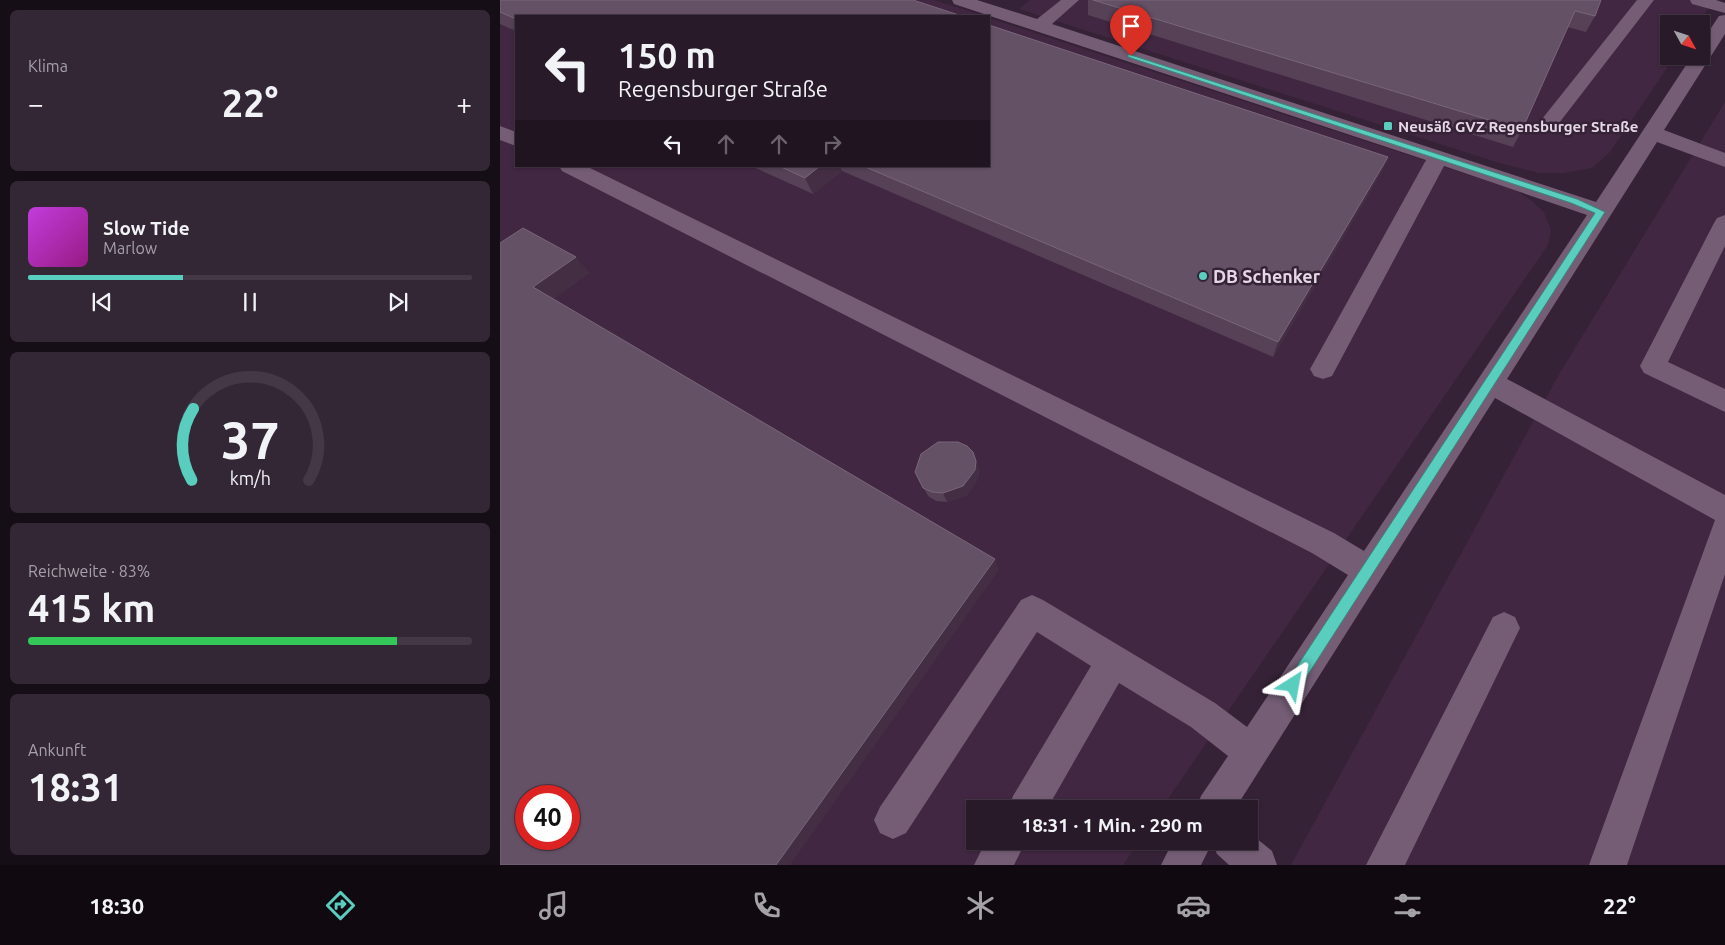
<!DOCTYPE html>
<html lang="de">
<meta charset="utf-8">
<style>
:root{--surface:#281a29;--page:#342735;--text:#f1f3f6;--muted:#a5a1a8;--line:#443846;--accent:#59cebf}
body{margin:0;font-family:Ubuntu,sans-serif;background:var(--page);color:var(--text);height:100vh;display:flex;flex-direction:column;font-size:19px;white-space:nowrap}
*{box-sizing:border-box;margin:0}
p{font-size:16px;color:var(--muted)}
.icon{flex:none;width:28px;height:28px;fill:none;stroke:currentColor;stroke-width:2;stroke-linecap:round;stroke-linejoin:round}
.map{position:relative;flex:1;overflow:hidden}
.panel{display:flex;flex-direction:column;gap:10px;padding:10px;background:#160e17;width:500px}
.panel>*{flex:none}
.top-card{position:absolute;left:15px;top:15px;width:475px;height:152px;border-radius:0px;box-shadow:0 1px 4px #0004,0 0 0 1px var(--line);background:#281a29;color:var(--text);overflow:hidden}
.needle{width:32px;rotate:130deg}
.fabs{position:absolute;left:1160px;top:15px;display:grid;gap:10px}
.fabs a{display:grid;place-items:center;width:50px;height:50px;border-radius:0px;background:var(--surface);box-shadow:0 1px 4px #0004,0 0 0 1px var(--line);font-size:25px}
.speed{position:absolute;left:15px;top:785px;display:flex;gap:10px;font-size:25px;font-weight:700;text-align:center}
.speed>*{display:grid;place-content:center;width:65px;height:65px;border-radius:50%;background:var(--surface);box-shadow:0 1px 4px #0004,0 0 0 1px var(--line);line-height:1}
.speed .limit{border:8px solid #d22;background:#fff;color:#111}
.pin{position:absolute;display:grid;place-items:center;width:42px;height:42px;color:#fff;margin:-51px -21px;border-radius:50% 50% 50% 0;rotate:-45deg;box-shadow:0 0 5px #0007}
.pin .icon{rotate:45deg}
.me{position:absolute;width:55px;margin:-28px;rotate:34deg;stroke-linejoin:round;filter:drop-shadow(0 0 4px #0008)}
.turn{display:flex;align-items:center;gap:18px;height:105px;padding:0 20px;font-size:22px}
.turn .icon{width:65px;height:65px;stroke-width:2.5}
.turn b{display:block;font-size:35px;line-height:42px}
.lanes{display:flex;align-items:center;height:48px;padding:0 20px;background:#0003;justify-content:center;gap:25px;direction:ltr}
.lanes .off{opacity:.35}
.big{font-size:38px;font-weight:700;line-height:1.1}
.panel .tile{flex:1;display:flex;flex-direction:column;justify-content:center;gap:8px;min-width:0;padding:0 18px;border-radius:8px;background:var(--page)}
.panel .dial{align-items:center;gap:0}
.dial svg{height:130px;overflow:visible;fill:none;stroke:var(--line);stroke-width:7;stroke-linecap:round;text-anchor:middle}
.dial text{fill:var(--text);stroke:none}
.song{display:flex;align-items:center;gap:15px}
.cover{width:60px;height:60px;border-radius:8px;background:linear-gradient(135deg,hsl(290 70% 55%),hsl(310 70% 35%))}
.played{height:5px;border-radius:2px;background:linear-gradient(90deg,var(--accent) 35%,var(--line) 35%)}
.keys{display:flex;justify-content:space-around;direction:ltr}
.heat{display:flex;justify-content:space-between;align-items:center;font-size:28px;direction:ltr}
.charge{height:8px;border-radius:4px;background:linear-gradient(90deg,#34c759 83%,var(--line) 0)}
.trip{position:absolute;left:466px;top:800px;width:292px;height:50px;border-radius:0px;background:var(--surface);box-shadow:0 1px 4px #0004,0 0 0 1px var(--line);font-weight:700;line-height:50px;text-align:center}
.tabs{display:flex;height:80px;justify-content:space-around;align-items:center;background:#100a10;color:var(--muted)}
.tabs .icon{width:35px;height:35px}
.tabs .selected{color:var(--accent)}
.tabs b{font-size:22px;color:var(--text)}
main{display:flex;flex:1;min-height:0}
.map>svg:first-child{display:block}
</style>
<main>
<section class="panel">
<div class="tile"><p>Klima</p>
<div class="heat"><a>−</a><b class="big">22°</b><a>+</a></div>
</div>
<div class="tile">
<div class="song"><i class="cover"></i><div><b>Slow Tide</b><p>Marlow</p></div></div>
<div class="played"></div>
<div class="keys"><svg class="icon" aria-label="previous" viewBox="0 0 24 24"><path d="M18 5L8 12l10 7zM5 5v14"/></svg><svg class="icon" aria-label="pause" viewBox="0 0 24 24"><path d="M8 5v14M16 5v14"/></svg><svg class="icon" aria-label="next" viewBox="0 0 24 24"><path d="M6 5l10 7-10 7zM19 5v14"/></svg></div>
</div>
<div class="tile dial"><svg viewBox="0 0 100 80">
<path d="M14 69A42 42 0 1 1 86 69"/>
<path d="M14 69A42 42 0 0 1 15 25" stroke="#59cebf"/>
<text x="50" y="56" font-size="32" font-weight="700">37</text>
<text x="50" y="72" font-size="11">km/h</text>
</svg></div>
<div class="tile"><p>Reichweite · 83%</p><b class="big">415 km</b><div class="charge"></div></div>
<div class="tile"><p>Ankunft</p><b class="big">18:31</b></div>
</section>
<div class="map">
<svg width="1225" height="865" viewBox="0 0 1225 865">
<rect width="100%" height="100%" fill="#362237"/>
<!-- built -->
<path fill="#412742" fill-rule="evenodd" d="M0,0H434L484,16H16V166H489V18L1015,190L1032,201L1044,212L1051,230L1048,245L661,809H475V841H639L623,865H0ZM26,796H69V839H26Z
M530,0H1214L1197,24H1169V56H1175L1110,152L1092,168L1064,173H1039L996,162L519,9Z
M1225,102V865H791L1058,376Z"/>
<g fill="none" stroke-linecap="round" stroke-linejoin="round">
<!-- minor -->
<path fill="#745d75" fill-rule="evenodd" d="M452,0H477L537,19L561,0H579L552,24L1096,202L1192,56H1201V43L1219,16L1225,15V34L1164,130L1225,153V167L1157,142L1007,379L1225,495V574L1127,865H1089L1215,520L995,398L735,809H696L701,796L728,756L691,727L619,683L547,809H508L513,796L591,666L537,632L406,833L393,839L380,833L374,820L380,807L521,600L532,595L543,600L715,703L747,727L848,575L812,553L62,171L59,166H86L834,533L864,551L1087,215L944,166L832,376L823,379L814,376L810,369L814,362L926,160L454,4Z
M1137,0H1154L1056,127L1049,129L1042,127L1039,123L1042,119Z
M1190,0H1216L1225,3V13L1192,4Z
M0,126L16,132V146L0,140Z
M1225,215V246L1168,362L1225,389V412L1144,373L1140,366L1214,223L1217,218Z
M1004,612L1015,617L1020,628L905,865H866L993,617Z
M750,833L772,851L777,865H729L717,854L712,843L701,865H661L673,841H750Z
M486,841H526L514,865H474Z"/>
</g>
<!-- wall -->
<path fill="#564157" d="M0,0L16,16V31L0,24Z
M588,0H1101L1095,16L1086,32L1067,27L1022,130L1013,147L588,15Z
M888,157L881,173L773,357L342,171L313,194L251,166H489Z
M473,452L479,470L478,479L467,495L447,502L436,501L428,496L415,472Z"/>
<!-- shaded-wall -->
<path fill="#432e44" d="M888,157L881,173L773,357L778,342Z
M320,166H340L342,171L313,194L305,178Z
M76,257L90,273L48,303L33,287Z
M476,461L479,470L478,479L467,495L447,502L443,493Z
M495,559L499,570L290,865H276Z"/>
<!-- building -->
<path fill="#655166" stroke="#79667a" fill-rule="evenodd" d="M0,0H413L462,16H16V19L0,12Z
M593,0H1101L1095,16L1075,11L1022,130Z
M489,25L888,157L778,342L363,166H489Z
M279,166H320L305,178Z
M23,228L76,257L33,287L495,559L276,865H0V243ZM26,796H69V839H26Z
M438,442H458L467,446L473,452L476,461L475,470L463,486L443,493L432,492L423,488L415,472L421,454Z"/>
<!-- route -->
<path fill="#59cebf" stroke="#3a867c" d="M628,54L1077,199L1105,212L798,690L793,692L788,690L786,685L788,680L1095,213L1071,203L628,57Z"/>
<!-- markers -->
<g fill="#59cebf" stroke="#362237" stroke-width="2">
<rect x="883" y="121" width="10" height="10" rx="2.5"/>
<circle cx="703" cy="276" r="5"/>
</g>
<g text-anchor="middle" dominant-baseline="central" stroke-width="5" stroke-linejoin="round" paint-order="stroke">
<!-- far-poi labels -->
<g font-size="15" font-weight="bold" fill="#e5d7e5" stroke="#362237" text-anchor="start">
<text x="898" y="126">Neusäß GVZ Regensburger Straße</text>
</g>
<!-- poi labels -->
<g font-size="18" font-weight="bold" fill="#e5d7e5" stroke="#362237" text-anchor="start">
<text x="713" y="276">DB Schenker</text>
</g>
</g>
</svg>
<div class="fabs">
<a><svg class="needle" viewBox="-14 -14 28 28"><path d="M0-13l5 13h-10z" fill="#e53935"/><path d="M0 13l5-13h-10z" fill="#a5a1a8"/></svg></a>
</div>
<div class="speed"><div class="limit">40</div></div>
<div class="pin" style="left:631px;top:56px;background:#d93025"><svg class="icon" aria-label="arrive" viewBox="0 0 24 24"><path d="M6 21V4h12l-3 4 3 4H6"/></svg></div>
<svg class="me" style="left:793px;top:685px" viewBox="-20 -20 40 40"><path d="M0-17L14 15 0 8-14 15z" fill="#59cebf" stroke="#fff" stroke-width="4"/></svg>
<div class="trip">18:31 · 1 Min. · 290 m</div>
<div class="top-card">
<div class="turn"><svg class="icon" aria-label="left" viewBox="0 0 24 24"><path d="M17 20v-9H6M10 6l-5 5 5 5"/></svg><div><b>150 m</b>Regensburger Straße</div></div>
<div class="lanes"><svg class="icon" aria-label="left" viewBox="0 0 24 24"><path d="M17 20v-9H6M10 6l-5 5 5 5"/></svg><svg class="icon off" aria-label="ahead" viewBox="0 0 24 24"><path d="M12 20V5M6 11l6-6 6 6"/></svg><svg class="icon off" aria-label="ahead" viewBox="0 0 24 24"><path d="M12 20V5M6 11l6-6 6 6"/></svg><svg class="icon off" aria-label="right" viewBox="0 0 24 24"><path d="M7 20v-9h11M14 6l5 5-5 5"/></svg></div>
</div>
</div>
</main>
<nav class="tabs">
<b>18:30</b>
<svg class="icon selected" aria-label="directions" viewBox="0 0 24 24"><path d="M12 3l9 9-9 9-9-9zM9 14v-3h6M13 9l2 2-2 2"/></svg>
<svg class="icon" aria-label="music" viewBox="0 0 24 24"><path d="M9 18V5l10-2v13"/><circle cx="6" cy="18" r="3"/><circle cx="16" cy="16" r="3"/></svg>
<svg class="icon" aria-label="phone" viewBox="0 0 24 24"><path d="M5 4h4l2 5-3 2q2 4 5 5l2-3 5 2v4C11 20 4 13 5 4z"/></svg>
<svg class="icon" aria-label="climate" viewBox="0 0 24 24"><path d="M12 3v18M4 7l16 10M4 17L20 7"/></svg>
<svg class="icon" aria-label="car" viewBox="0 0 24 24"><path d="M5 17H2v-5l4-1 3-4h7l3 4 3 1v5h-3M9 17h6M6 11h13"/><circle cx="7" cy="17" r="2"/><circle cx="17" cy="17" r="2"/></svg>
<svg class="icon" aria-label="filters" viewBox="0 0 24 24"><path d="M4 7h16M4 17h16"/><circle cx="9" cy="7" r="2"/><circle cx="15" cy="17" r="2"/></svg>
<b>22°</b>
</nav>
